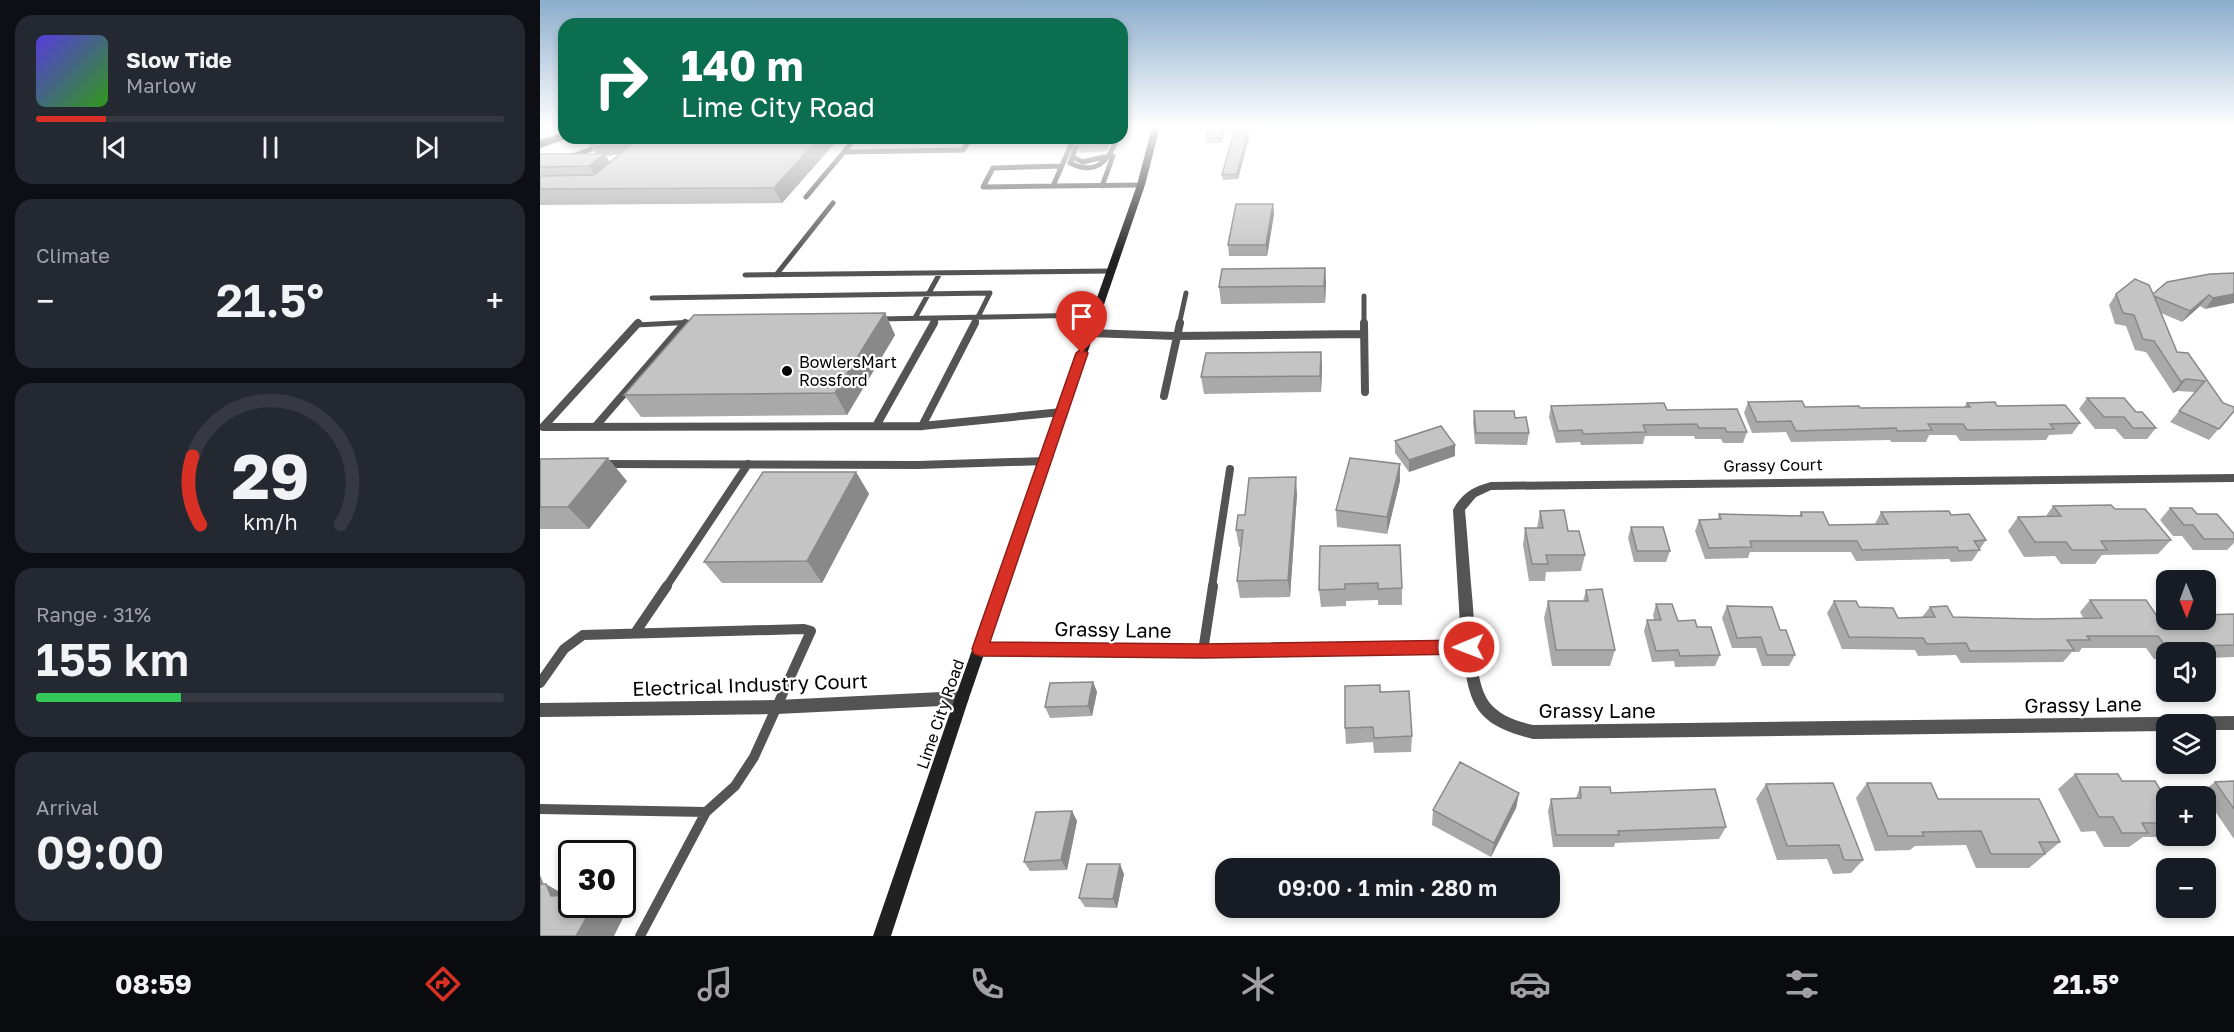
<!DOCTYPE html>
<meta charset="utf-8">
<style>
:root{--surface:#171b24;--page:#242831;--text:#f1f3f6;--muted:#9ea1a6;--line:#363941;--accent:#d93025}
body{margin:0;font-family:"Golos Text",sans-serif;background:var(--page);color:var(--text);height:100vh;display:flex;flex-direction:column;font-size:22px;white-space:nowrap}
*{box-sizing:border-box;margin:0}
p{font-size:20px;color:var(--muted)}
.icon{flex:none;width:33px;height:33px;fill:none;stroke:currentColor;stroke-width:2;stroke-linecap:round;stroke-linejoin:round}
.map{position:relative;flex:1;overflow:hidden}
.drawer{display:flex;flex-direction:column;gap:15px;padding:15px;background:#0d0f14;width:540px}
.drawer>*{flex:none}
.banner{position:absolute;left:18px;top:18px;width:570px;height:126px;border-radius:18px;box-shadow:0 3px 9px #0003;background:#0b6e4f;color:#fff;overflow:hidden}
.needle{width:39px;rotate:179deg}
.controls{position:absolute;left:1616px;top:570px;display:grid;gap:12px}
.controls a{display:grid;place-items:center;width:60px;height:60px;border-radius:12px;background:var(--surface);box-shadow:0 3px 9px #0003;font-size:30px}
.speed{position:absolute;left:18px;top:840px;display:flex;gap:12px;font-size:30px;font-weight:700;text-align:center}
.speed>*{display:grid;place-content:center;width:78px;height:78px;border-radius:50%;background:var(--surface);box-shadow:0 3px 9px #0003;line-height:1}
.speed .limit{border:3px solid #111;border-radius:9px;background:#fff;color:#111}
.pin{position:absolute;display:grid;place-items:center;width:51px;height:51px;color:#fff;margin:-62px -26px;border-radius:50% 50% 50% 0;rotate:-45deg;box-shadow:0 0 6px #0007}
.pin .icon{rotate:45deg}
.me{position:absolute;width:66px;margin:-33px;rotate:269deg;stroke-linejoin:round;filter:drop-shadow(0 0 4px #0008)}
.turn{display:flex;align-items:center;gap:21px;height:126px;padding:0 24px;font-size:27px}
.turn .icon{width:78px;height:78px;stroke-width:2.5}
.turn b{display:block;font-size:42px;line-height:51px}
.big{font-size:45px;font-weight:600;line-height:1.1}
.drawer .widget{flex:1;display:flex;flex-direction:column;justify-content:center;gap:9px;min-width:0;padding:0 21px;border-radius:18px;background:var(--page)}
.drawer .dial{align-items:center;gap:0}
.dial svg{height:156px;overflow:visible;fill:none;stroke:var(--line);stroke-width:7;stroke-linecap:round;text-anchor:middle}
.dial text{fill:var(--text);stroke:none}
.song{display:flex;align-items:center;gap:18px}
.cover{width:72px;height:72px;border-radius:9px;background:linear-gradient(135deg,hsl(250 70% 55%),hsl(110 70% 35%))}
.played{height:6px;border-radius:3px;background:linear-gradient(90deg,var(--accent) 15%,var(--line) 15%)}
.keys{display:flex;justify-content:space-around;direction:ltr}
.heat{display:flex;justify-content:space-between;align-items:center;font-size:33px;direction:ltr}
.charge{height:9px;border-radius:4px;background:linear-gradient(90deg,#34c759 31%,var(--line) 0)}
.trip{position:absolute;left:675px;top:858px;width:345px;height:60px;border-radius:18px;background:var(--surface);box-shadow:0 3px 9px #0003;font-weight:600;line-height:60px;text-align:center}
.tabs{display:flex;height:96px;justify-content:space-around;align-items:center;background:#090b0e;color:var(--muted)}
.tabs .icon{width:42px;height:42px}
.tabs .current{color:var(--accent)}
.tabs b{font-size:27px;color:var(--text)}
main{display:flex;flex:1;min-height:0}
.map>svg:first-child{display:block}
</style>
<main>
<section class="drawer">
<div class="widget">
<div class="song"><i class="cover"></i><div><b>Slow Tide</b><p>Marlow</p></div></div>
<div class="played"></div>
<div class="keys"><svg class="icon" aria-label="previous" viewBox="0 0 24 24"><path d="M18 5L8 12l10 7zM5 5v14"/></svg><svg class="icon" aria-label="pause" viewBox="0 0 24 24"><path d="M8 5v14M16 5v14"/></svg><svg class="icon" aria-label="next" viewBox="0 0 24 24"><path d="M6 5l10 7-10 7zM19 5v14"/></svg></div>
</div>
<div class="widget"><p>Climate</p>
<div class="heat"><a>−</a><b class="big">21.5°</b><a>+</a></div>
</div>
<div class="widget dial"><svg viewBox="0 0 100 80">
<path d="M14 69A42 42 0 1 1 86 69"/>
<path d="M14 69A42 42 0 0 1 10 34" stroke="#d93025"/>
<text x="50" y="56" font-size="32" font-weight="700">29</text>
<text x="50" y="72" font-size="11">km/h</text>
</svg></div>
<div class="widget"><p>Range · 31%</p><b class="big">155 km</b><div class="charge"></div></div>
<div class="widget"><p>Arrival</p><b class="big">09:00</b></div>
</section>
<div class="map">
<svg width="1694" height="936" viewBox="0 0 1694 936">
<rect width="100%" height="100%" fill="#fff"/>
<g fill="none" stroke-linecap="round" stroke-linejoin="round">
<!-- highway casing -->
<g stroke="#dbdbdb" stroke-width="3">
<path id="highway" d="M24,133V138H28L0,148V140Z"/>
</g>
<!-- lane-far2 -->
<path stroke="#545454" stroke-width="5" d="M582,135L585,127
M534,138L513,186L601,185
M536,147L530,163C556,176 569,161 577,138
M304,152L315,138
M29,157L60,146
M532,157L543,162L564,157
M513,186L443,187L453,168L522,166
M562,186L573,156
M266,197L304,152L423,150L431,138
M205,275L571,271
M236,275L293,203
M824,296V325
M112,298L450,293L434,325
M375,318L400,273
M338,319L556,315
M96,325L155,322
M143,325L145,323
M393,325L397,318
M639,325L646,293"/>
<!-- lane-far1 -->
<path stroke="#545454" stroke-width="8" d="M98,323L3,427L382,426L522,412
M824,323L825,392
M549,333L636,336L824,334
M624,396L640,323
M336,426L394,323
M382,426L435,323
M55,427L145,323
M65,464L378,465L505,461
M126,587L208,464
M672,587L690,469"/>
<!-- lane -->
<path stroke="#545454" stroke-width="10" d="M95,633L127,586
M663,651L673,586
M0,683L24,649L43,635L264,629L271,631L214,757L195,786L166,812L0,809
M100,936L166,812"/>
<!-- street -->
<path fill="#545454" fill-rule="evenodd" d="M1694,474V482L951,490L936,497L925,510C928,542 930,575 933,607C935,633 934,681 949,702C960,716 976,721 993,725L1694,716V730H1665V724H1626V731L993,739C938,725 929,708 923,653L663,657L440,655L435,653L433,649L435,645L440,643L663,645L921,641L913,510C922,493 933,487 951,482Z
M422,691L427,693L429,698L427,703L422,705L237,714L0,717V703L237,700Z"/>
<!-- secondary -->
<path fill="#212121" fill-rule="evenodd" d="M612,127H620L605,185L429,698L351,936H333L415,698L597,185Z"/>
<!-- highway -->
<use href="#highway" fill="#000" fill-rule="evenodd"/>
</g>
<!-- wall -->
<path fill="#a9a9a9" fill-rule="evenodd" d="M686,127L682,143H667L666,138Z
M709,137L698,179L683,180L682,175Z
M65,138H309L305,143H295L242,203L0,205V155L56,154L49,143ZM79,154L69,162L66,156Z
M316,138H386L383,142L318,143Z
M536,138H572L566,151L539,153Z
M733,204L734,214L727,256H689L688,245Z
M785,268L786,284L785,303L681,304L679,287Z
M1694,273L1665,309L1660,306L1642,322L1621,313L1637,352L1648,353L1683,403L1694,411L1669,440L1630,422L1655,392L1637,391L1633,393L1606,352L1595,350L1586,326L1575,324L1569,305L1576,294H1613Z
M345,313L355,335L307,415L101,417L84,395Z
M781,352L782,368L781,392L664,394L661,377Z
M1547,398L1596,412L1616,428L1607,439H1584L1575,429H1555L1539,409Z
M1208,402L1265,407L1320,408L1424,407L1427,403L1457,406L1540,423L1532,434L1509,435L1506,440L1420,441L1416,435H1389L1386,442H1351L1350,440L1251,442L1246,432L1212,433L1204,413Z
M1011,406L1127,410L1207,432L1203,443H1183L1181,439H1155L1154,436H1105L1103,444L1041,445L1040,442L1016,443L1009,417Z
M934,411L975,418L989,433L987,445L935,444L933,422Z
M855,441L915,445V456L869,472L855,453Z
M0,459L87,481L49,529H0Z
M860,464V481L847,534L797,527L796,510Z
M316,472L329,494L282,583H182L164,562Z
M757,494L750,597L700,598L697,581L701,547H699L696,530L705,515Z
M1513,506L1575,509L1631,540L1618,554L1562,555L1555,564H1521L1515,556L1484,557L1468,531L1478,517L1506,516Z
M1630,508L1657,514L1694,534V543L1687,550H1653L1642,536H1633L1620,520Z
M1000,511L1028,531L1045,555L1041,571L1006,572L1005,581H989L983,545L985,528H997Z
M1261,512L1289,525L1335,524L1341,512L1411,515L1446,540L1432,561L1411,562L1409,559L1316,561L1311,552H1210L1208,558L1165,559L1155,531L1159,520L1178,519L1179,514L1259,516Z
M1091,527L1130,551L1126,562H1094L1088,538Z
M780,546L862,588V605H838V600L806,601V606L781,607L779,590Z
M1046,590L1075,650L1070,666H1012L1004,618L1008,601H1043Z
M1550,600L1617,616L1694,614V657L1665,658V652H1626V659H1614L1606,648H1542L1539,652H1532L1523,662L1421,663L1416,655L1378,656L1375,650L1302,649L1287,613L1294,601L1358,618L1382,617L1390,607L1413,617L1494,619H1544L1540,612Z
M1116,604L1138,621L1157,627L1180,655L1175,666L1135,667L1134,661L1112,662L1104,631L1107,620H1114L1113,615Z
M1187,606L1240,630L1255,655L1249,666H1222L1216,648H1192L1182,618Z
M553,682L557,692L552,716L510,718L505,707Z
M840,692L872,736L871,752L834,753L833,742L806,744L805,728Z
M1535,774L1582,781L1626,799V834L1621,837H1603L1589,847H1564L1555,831L1541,832L1518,789Z
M1694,781V839L1662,792L1675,782Z
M1327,783L1398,799L1520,842L1489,868H1436L1426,845L1375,846L1370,850L1335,851L1316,798Z
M1226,784L1323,860L1311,873L1293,874L1287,859L1237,860L1216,799Z
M1040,787L1071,793L1186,827L1179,839L1075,843L1074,847H1013L1008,811L1011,799L1036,798Z
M979,793L976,808L951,857L892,825L893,810Z
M532,811L537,821L527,870L490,871L484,862Z
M584,874L577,908L545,907L539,898Z"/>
<!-- shaded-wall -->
<path fill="#898989" d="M684,127H686L682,143V138Z
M708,132L709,137L698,179L697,174Z
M94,138H106L94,152L66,156L74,169L59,181L49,166L61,157L54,147Z
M279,138H292L295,143L242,203L234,188Z
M303,138H309L305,143Z
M563,138H572L566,151Z
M733,204L734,214L727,256L726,245Z
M785,268L786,284L785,303L784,286Z
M1694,294V303L1665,309L1673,298Z
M1669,295L1660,306L1642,322L1650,311Z
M345,313L355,335L307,415L295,393Z
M781,352L782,368L781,392L780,376Z
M1646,379L1637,391L1633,393L1641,382Z
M915,445V456L869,472V460Z
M68,458L87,481L49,529L28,507Z
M860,464V481L847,534V517Z
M316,472L329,494L282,583L267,561Z
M756,477L757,494L750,597L748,580Z
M553,682L557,692L552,716L548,706Z
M979,793L976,808L951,857L954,843Z
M532,811L537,821L527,870L521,860Z
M580,864L584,874L577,908L573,899Z
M0,875L11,902L0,895Z
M6,884L32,899L11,896Z
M54,904H74L86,912L74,936H36Z"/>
<!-- building -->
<path fill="#c4c4c4" stroke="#898989" stroke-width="1.5" d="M670,127H684L682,138H666Z
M695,129L708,132L697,174L682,175Z
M65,138H94L88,142L54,147L49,143Z
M100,138H279L234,188L0,189V176L54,175Z
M0,154H64L49,166L0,167Z
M696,204H733L726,245H688Z
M785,268L784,286L679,287L682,269Z
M1694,273V294L1673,298L1669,295L1650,311L1614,296L1637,352L1648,353L1683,403L1694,407V411L1679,429L1639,411L1665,381L1646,379L1641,382L1614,341L1603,339L1594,315L1583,313L1576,294L1595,279L1609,285L1613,294L1627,282L1670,274Z
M345,313L295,393L84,395L154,315Z
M781,352L780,376L661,377L666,353Z
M1547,398H1584L1596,412H1602L1616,428H1593L1584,417H1564Z
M1262,401L1265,407L1319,406L1320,408L1430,407L1427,403L1455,402L1457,406L1525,405L1540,423L1510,424L1514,429L1427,430L1423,424H1388L1392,430L1357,431L1356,428L1256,431L1251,421L1217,422L1208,402Z
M1124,403L1127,410L1197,409L1207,432H1187L1185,428H1159L1157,424L1103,425L1106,432L1043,434L1042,430L1018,431L1011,406Z
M934,411H974L975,418L986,417L989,433H936Z
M901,426L915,445L869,460L855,441Z
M68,458L28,507H0V459Z
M810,458L860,464L847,517L796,510Z
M223,472H316L267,561L164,562Z
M756,477L748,580L697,581L703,530H696L698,515H705L709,478Z
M1571,505L1575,509H1605L1631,540L1561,541L1567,550H1532L1526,542H1495L1478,517L1521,516L1513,506Z
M1630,508H1652L1657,514H1677L1694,534V539H1664L1653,525H1644Z
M1024,510L1028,531H1039L1045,555H1006L1008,564H992L985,528H1003L1000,511Z
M1409,511L1411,515L1429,514L1446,540L1434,541L1440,550L1419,551L1417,547L1322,550L1317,541H1210L1212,547L1169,548L1159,520L1181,519L1179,514L1262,516L1261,512H1283L1289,525L1348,524L1341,512Z
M1091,527H1123L1130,551H1097Z
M860,545L862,588L838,589V583L805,584V589L779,590L780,546Z
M1062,589L1075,650H1016L1008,601H1048L1046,590Z
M1550,600H1606L1617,616H1626V620H1665V615L1694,614V645L1626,647L1618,636H1547L1550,640H1527L1534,650L1430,651L1426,643L1387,644L1383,638L1309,637L1294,601H1316L1319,607L1353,608L1358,618L1395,617L1390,607L1407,606L1413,617L1494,619L1562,618Z
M1116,604H1132L1138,621L1155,620L1157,627H1171L1180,655L1140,656L1138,650L1116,651L1107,620H1121Z
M1187,606L1232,607L1240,630H1246L1255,655H1227L1221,637L1197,638Z
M553,682L548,706L505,707L510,683Z
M840,685V692L869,691L872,736L834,738L833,727L805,728V686Z
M920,762L979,793L954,843L893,810Z
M1535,774H1578L1582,781H1615L1626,799V823H1602L1608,833H1582L1573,817H1559Z
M1694,781V809L1675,782Z
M1293,783L1323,860H1304L1299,845L1247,846L1226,784Z
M1327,783H1391L1398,799H1499L1520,842H1499L1505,854H1451L1441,831L1382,832L1384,836H1348Z
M1040,787H1070L1071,793L1175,789L1186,827L1078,831L1079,835H1016L1011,799L1041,798Z
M532,811L521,860L484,862L496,812Z
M547,864H580L573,899L539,898Z
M0,884H6L11,896L32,895V904H54L36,936H0Z"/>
<!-- sky -->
<linearGradient id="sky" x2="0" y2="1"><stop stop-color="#8cadcc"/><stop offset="0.49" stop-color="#fff"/><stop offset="1" stop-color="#fff" stop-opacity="0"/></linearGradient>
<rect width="1694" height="258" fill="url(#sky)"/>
<!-- route -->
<path fill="#d93025" stroke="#8d1f18" stroke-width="1.5" d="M542,349L548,353L450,642L663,644L929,640L935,642L937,647L935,652L929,654L663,658L440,656L434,654L432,649L536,353Z"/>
<!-- markers -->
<circle fill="#000" stroke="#fff" stroke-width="2" cx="247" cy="371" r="6"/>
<g text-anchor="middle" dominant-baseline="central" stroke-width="4.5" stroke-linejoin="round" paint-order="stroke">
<!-- poi labels -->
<g font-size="16" fill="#000" stroke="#fff" text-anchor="start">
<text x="259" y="362">BowlersMart<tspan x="259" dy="18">Rossford</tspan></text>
</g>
<!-- street labels -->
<g font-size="16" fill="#000" stroke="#fff">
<text transform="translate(1233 465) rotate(-1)">Grassy Court</text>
<text transform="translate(400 714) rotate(-71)">Lime City Road</text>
</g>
<!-- near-street labels -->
<g font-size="20" fill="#000" stroke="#fff">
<text transform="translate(573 629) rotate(1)">Grassy Lane</text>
<text transform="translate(210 684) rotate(-2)">Electrical Industry Court</text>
<text transform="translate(1543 704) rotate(-1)">Grassy Lane</text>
<text x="1057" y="710">Grassy Lane</text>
</g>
</g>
</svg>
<div class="controls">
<a><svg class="needle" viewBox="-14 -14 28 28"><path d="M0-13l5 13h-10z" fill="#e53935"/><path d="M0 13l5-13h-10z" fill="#9ea1a6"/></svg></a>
<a><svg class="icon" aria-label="sound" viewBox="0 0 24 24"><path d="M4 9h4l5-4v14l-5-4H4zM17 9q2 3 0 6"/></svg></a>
<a><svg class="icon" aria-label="layers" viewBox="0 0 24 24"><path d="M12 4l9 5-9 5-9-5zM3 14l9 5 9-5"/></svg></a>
<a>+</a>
<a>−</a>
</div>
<div class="speed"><div class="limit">30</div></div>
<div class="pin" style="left:542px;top:353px;background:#d93025"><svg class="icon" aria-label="arrive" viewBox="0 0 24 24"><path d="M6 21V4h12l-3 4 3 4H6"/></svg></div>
<svg class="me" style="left:929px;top:647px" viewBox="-20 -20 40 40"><circle r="17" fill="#d93025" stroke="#fff" stroke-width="3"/><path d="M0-11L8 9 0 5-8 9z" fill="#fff"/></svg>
<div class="trip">09:00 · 1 min · 280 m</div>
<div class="banner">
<div class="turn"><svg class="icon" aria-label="right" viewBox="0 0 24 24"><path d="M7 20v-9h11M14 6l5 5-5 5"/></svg><div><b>140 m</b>Lime City Road</div></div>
</div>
</div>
</main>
<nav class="tabs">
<b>08:59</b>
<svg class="icon current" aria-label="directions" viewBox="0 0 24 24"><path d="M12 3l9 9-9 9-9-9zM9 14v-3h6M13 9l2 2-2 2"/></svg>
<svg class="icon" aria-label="music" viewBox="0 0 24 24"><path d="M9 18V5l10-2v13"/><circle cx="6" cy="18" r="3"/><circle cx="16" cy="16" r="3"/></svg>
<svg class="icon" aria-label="phone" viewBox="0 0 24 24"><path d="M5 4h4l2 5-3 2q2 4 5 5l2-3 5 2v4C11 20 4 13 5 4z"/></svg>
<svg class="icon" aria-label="climate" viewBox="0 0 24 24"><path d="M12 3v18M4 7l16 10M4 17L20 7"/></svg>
<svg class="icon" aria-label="car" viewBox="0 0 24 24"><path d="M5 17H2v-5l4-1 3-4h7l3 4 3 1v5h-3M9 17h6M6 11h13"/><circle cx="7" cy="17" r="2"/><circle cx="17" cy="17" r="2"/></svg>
<svg class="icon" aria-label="filters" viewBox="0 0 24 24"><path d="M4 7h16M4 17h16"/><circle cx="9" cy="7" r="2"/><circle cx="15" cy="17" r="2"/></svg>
<b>21.5°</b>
</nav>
